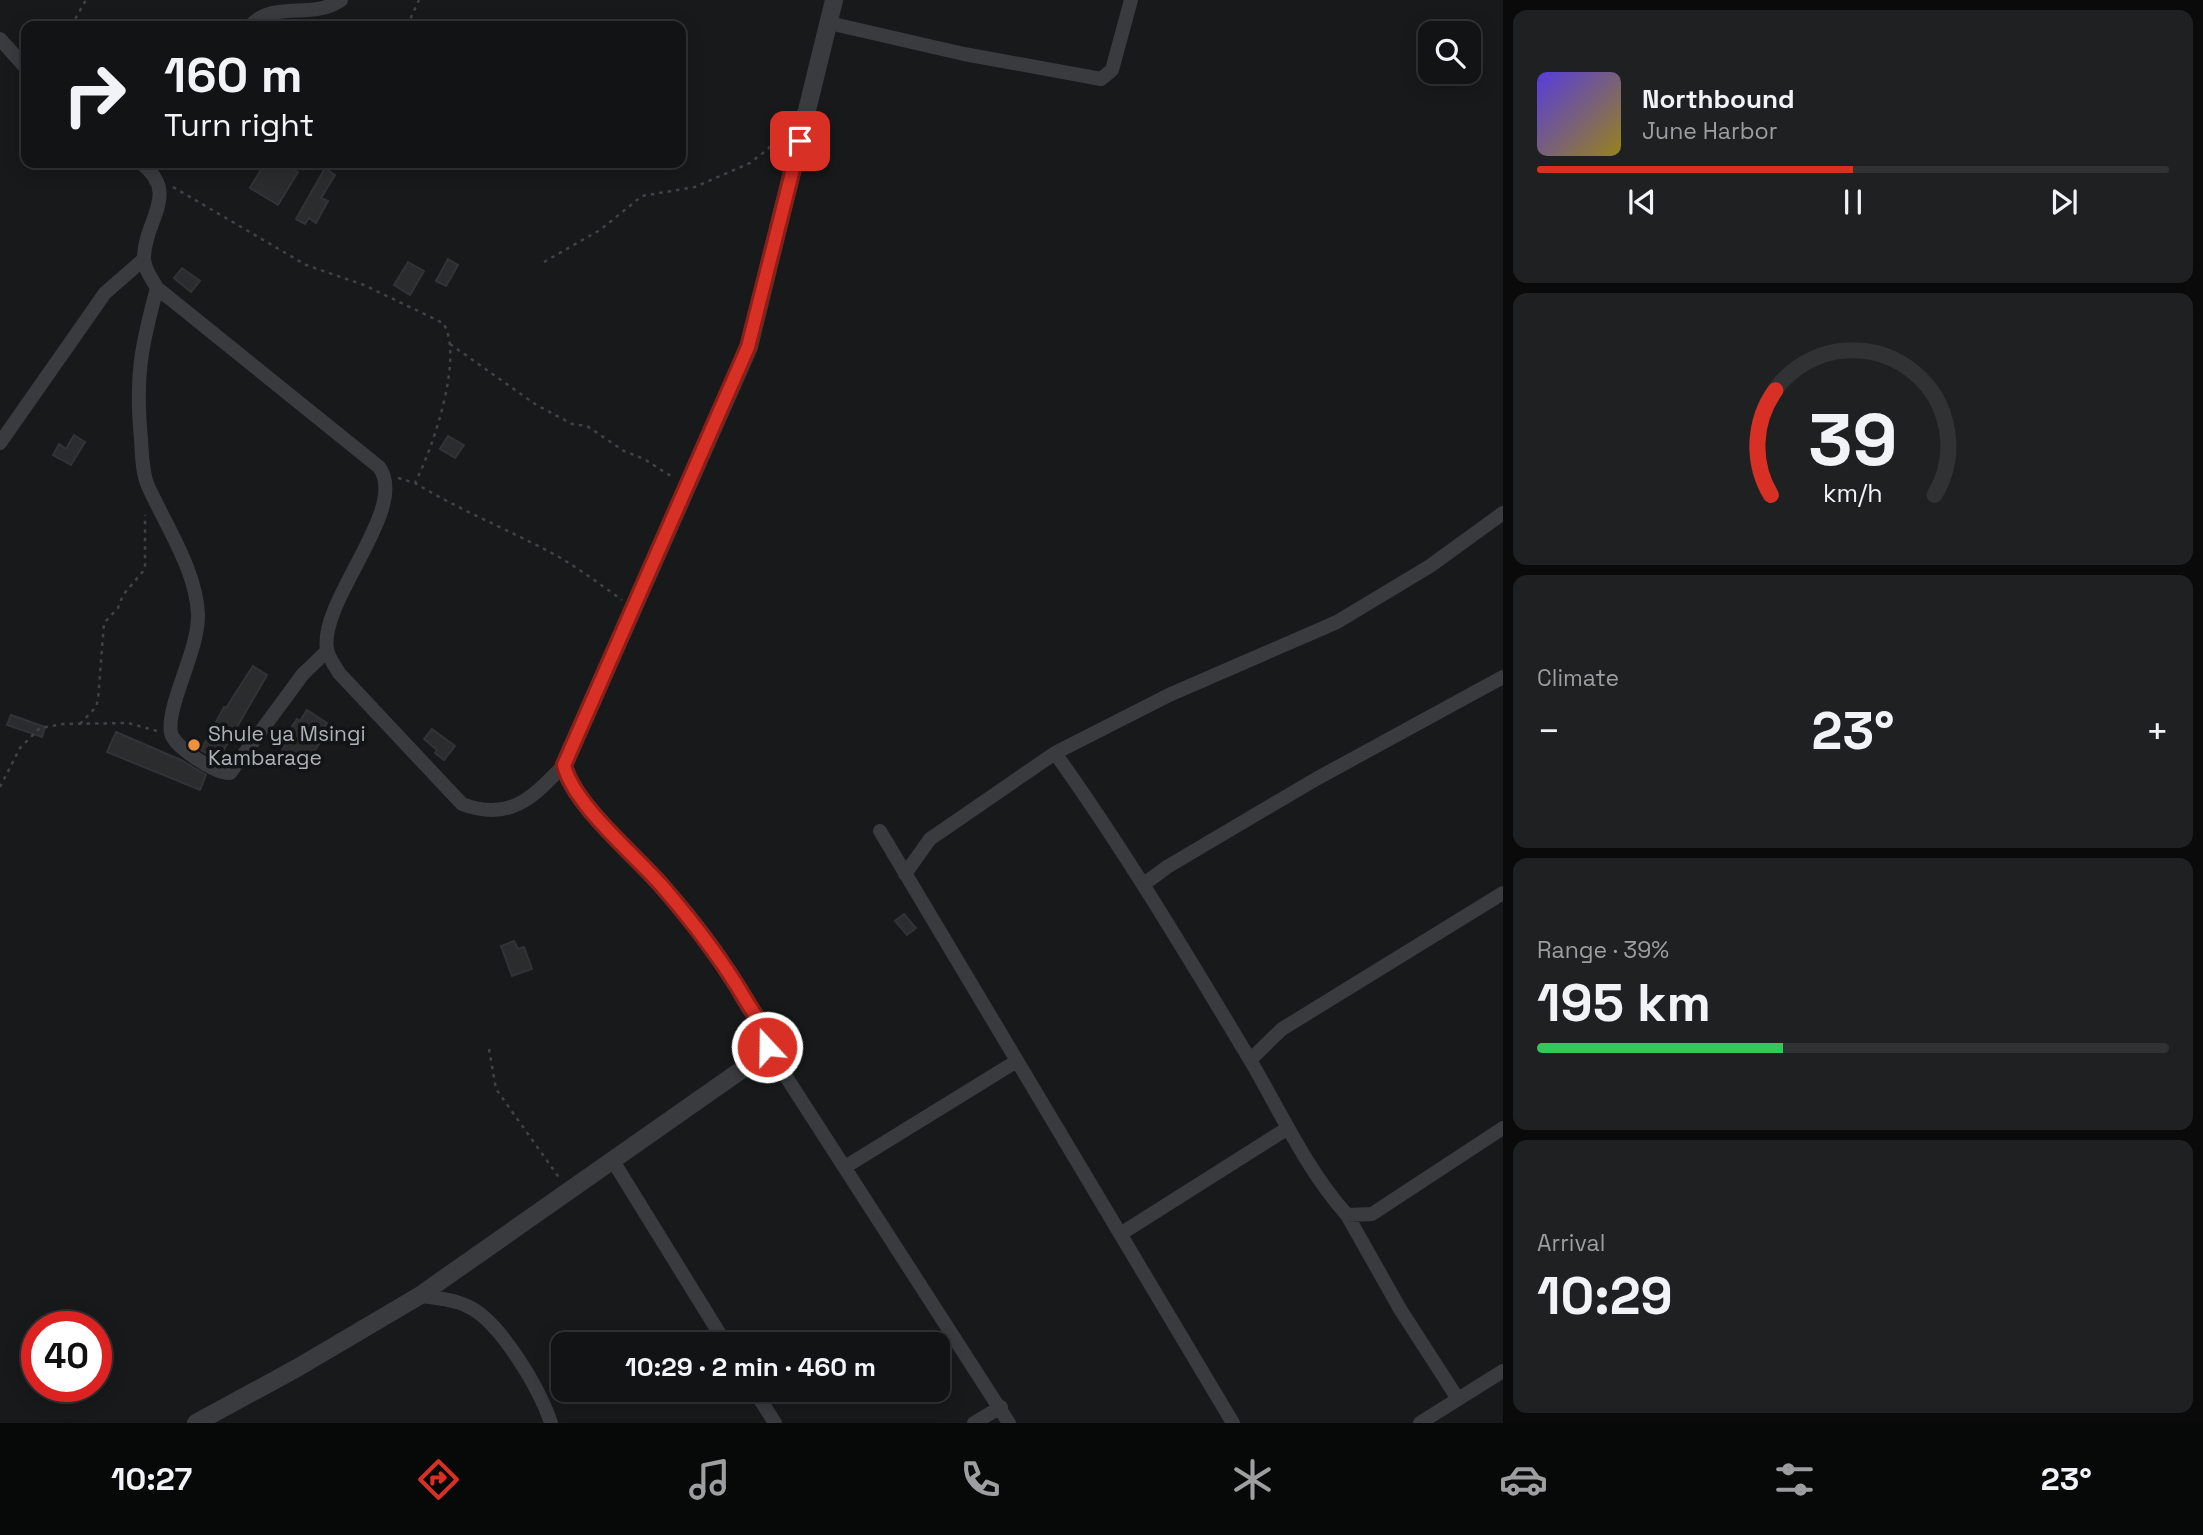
<!DOCTYPE html>
<meta charset="utf-8">
<style>
:root{--surface:#121314;--page:#1f2022;--text:#f1f3f6;--muted:#9c9ea0;--line:#313234;--accent:#d93025}
body{margin:0;font-family:"Space Grotesk",sans-serif;background:var(--page);color:var(--text);height:100vh;display:flex;flex-direction:column;font-size:26px;white-space:nowrap}
*{box-sizing:border-box;margin:0}
p{font-size:23px;color:var(--muted)}
.icon{flex:none;width:38px;height:38px;fill:none;stroke:currentColor;stroke-width:2;stroke-linecap:round;stroke-linejoin:round}
.map{position:relative;flex:1;overflow:hidden}
.drawer{display:flex;flex-direction:column;gap:10px;padding:10px;background:#0a0a0b;width:700px}
.drawer>*{flex:none}
.guide{position:absolute;left:21px;top:21px;width:665px;height:147px;border-radius:14px;box-shadow:0 4px 18px #0003,0 0 0 2px var(--line);background:#121314;color:var(--text);overflow:hidden}
.tools{position:absolute;left:1418px;top:21px;display:grid;gap:14px}
.tools a{display:grid;place-items:center;width:63px;height:63px;border-radius:14px;background:var(--surface);box-shadow:0 4px 18px #0003,0 0 0 2px var(--line);font-size:35px}
.speed{position:absolute;left:21px;top:1311px;display:flex;gap:14px;font-size:35px;font-weight:700;text-align:center}
.speed>*{display:grid;place-content:center;width:91px;height:91px;border-radius:50%;background:var(--surface);box-shadow:0 4px 18px #0003,0 0 0 2px var(--line);line-height:1}
.speed .limit{border:10px solid #d22;background:#fff;color:#111}
.pin{position:absolute;display:grid;place-items:center;width:60px;height:60px;color:#fff;margin:-30px;border-radius:14px;box-shadow:0 4px 10px #0006}
.me{position:absolute;width:77px;margin:-38px;rotate:339deg;stroke-linejoin:round;filter:drop-shadow(0 0 5px #0008)}
.turn{display:flex;align-items:center;gap:24px;height:147px;padding:0 28px;font-size:32px}
.turn .icon{width:91px;height:91px;stroke-width:2.5}
.turn b{display:block;font-size:49px;line-height:60px}
.big{font-size:52px;font-weight:600;line-height:1.1}
.drawer .widget{flex:1;display:flex;flex-direction:column;justify-content:center;gap:10px;min-width:0;padding:0 24px;border-radius:14px;background:var(--page)}
.drawer .dial{align-items:center;gap:0}
.dial svg{height:182px;overflow:visible;fill:none;stroke:var(--line);stroke-width:7;stroke-linecap:round;text-anchor:middle}
.dial text{fill:var(--text);stroke:none}
.song{display:flex;align-items:center;gap:21px}
.cover{width:84px;height:84px;border-radius:10px;background:linear-gradient(135deg,hsl(250 70% 55%),hsl(50 70% 35%))}
.played{height:7px;border-radius:4px;background:linear-gradient(90deg,var(--accent) 50%,var(--line) 50%)}
.keys{display:flex;justify-content:space-around;direction:ltr}
.heat{display:flex;justify-content:space-between;align-items:center;font-size:38px;direction:ltr}
.charge{height:10px;border-radius:5px;background:linear-gradient(90deg,#34c759 39%,var(--line) 0)}
.trip{position:absolute;left:551px;top:1332px;width:399px;height:70px;border-radius:14px;background:var(--surface);box-shadow:0 4px 18px #0003,0 0 0 2px var(--line);font-weight:600;line-height:70px;text-align:center}
.tabs{display:flex;height:112px;justify-content:space-around;align-items:center;background:#070808;color:var(--muted)}
.tabs .icon{width:49px;height:49px}
.tabs .on{color:var(--accent)}
.tabs b{font-size:32px;color:var(--text)}
main{display:flex;flex:1;min-height:0}
.map>svg:first-child{display:block}
</style>
<main>
<div class="map">
<svg width="1503" height="1423" viewBox="0 0 1503 1423">
<rect width="100%" height="100%" fill="#18191a"/>
<!-- building -->
<path fill="#2b2c2e" stroke="#323336" stroke-width="2" d="M265,163H282L298,172L278,205L250,188Z
M325,168L335,175L321,198L328,201L316,223L309,218L305,224L296,219Z
M448,259L458,265L446,286L436,281Z
M408,262L424,271L410,295L394,285Z
M182,268L200,281L191,292L174,278Z
M74,435L85,442L71,465L53,455L59,444L66,449Z
M448,436L464,445L455,458L440,449Z
M253,666L267,675L218,760L201,750L224,707L226,708Z
M307,710L327,723L323,730L326,733L312,755L309,753L298,770L278,757L287,742L283,740L297,719L300,721Z
M11,715L45,727L42,737L7,725Z
M432,729L455,746L444,760L435,753L437,750L424,739Z
M116,732L181,760L206,775L200,790L107,752Z
M904,914L916,928L907,935L895,921Z
M514,941L518,949L524,947L532,969L512,976L501,946Z"/>
<g fill="none" stroke-linecap="round" stroke-linejoin="round">
<!-- path -->
<path stroke="#3f4346" stroke-width="2.5" stroke-dasharray="3.5 5" stroke-linecap="butt" d="M71,26L86,0
M407,26L419,0
M302,170L307,163
M173,187L306,265L364,285L443,323C465,356 432,450 415,483
M544,262L600,230L642,196L695,187L750,163L768,149L785,127
M450,344L535,404L572,424L587,426L624,451L644,459L674,478
M398,478L415,483C461,511 512,531 559,557C581,570 601,585 622,600
M80,724L96,707L98,700L104,623L118,608L123,595L145,569V515
M0,787L20,748L40,728L63,724L128,723L157,731
M489,1049L496,1089L560,1179"/>
<!-- minor -->
<path stroke="#393b3f" stroke-width="14" d="M829,23L964,54L1101,79L1112,70L1131,0
M250,26C272,0 313,20 341,0
M0,39L26,68
M141,163C181,194 144,220 144,258C144,269 152,279 157,288L379,467C410,508 319,600 327,649C328,657 335,666 339,673L462,804C510,822 532,798 564,765
M157,288C141,347 135,377 141,439C142,454 142,472 148,486C166,526 196,570 198,614C199,651 166,705 171,733C174,747 216,774 230,773L303,674L327,651
M0,443L105,293L144,259
M1055,753C1125,851 1187,955 1249,1058C1280,1111 1306,1169 1347,1215L1372,1214L1503,1128
M880,831L1233,1423
M905,874L930,839L1055,753L1169,695L1337,622L1430,566L1503,513
M1144,884L1167,867L1316,779L1503,677
M767,1047L1009,1423
M1250,1060L1282,1029L1503,893
M613,1161L726,1344
M845,1167L1017,1061
M1347,1215L1400,1309L1458,1399
M1122,1233L1288,1128
M419,1296C435,1298 453,1299 467,1306C500,1320 540,1390 551,1423
M754,1390L775,1423
M974,1423L1001,1407
M1420,1423L1503,1371"/>
<!-- tertiary -->
<path stroke="#393b3f" stroke-width="18" d="M196,1423L297,1368L419,1296L764,1054C772,1036 758,1021 749,1006C724,962 694,922 661,885C634,854 573,804 564,765L749,347L834,0"/>
</g>
<g fill="none" stroke-linecap="round" stroke-linejoin="round">
<!-- route casing -->
<g stroke="#8d1f18" stroke-width="18">
<path id="route" d="M767,1047C767,1030 754,1014 745,999C721,958 692,921 662,886C634,854 573,804 564,765L748,347L800,141"/>
</g>
<!-- route -->
<use href="#route" stroke="#d93025" stroke-width="12"/>
</g>
<!-- markers -->
<circle fill="#ec923e" stroke="#131415" stroke-width="2.5" cx="194" cy="745" r="7"/>
<g text-anchor="middle" dominant-baseline="central" stroke-width="7" stroke-linejoin="round" paint-order="stroke">
<!-- poi labels -->
<g font-size="21" fill="#abb2ba" stroke="#131415" text-anchor="start">
<text x="208" y="733">Shule ya Msingi<tspan x="208" dy="24">Kambarage</tspan></text>
</g>
</g>
</svg>
<div class="tools">
<a><svg class="icon" aria-label="search" viewBox="0 0 24 24"><circle cx="10" cy="10" r="6"/><path d="M15 15l6 6"/></svg></a>
</div>
<div class="speed"><div class="limit">40</div></div>
<div class="pin" style="left:800px;top:141px;background:#d93025"><svg class="icon" aria-label="arrive" viewBox="0 0 24 24"><path d="M6 21V4h12l-3 4 3 4H6"/></svg></div>
<svg class="me" style="left:767px;top:1047px" viewBox="-20 -20 40 40"><circle r="17" fill="#d93025" stroke="#fff" stroke-width="3"/><path d="M0-11L8 9 0 5-8 9z" fill="#fff"/></svg>
<div class="trip">10:29 · 2 min · 460 m</div>
<div class="guide">
<div class="turn"><svg class="icon" aria-label="right" viewBox="0 0 24 24"><path d="M7 20v-9h11M14 6l5 5-5 5"/></svg><div><b>160 m</b>Turn right</div></div>
</div>
</div>
<section class="drawer">
<div class="widget">
<div class="song"><i class="cover"></i><div><b>Northbound</b><p>June Harbor</p></div></div>
<div class="played"></div>
<div class="keys"><svg class="icon" aria-label="previous" viewBox="0 0 24 24"><path d="M18 5L8 12l10 7zM5 5v14"/></svg><svg class="icon" aria-label="pause" viewBox="0 0 24 24"><path d="M8 5v14M16 5v14"/></svg><svg class="icon" aria-label="next" viewBox="0 0 24 24"><path d="M6 5l10 7-10 7zM19 5v14"/></svg></div>
</div>
<div class="widget dial"><svg viewBox="0 0 100 80">
<path d="M14 69A42 42 0 1 1 86 69"/>
<path d="M14 69A42 42 0 0 1 16 23" stroke="#d93025"/>
<text x="50" y="56" font-size="32" font-weight="700">39</text>
<text x="50" y="72" font-size="11">km/h</text>
</svg></div>
<div class="widget"><p>Climate</p>
<div class="heat"><a>−</a><b class="big">23°</b><a>+</a></div>
</div>
<div class="widget"><p>Range · 39%</p><b class="big">195 km</b><div class="charge"></div></div>
<div class="widget"><p>Arrival</p><b class="big">10:29</b></div>
</section>
</main>
<nav class="tabs">
<b>10:27</b>
<svg class="icon on" aria-label="directions" viewBox="0 0 24 24"><path d="M12 3l9 9-9 9-9-9zM9 14v-3h6M13 9l2 2-2 2"/></svg>
<svg class="icon" aria-label="music" viewBox="0 0 24 24"><path d="M9 18V5l10-2v13"/><circle cx="6" cy="18" r="3"/><circle cx="16" cy="16" r="3"/></svg>
<svg class="icon" aria-label="phone" viewBox="0 0 24 24"><path d="M5 4h4l2 5-3 2q2 4 5 5l2-3 5 2v4C11 20 4 13 5 4z"/></svg>
<svg class="icon" aria-label="climate" viewBox="0 0 24 24"><path d="M12 3v18M4 7l16 10M4 17L20 7"/></svg>
<svg class="icon" aria-label="car" viewBox="0 0 24 24"><path d="M5 17H2v-5l4-1 3-4h7l3 4 3 1v5h-3M9 17h6M6 11h13"/><circle cx="7" cy="17" r="2"/><circle cx="17" cy="17" r="2"/></svg>
<svg class="icon" aria-label="filters" viewBox="0 0 24 24"><path d="M4 7h16M4 17h16"/><circle cx="9" cy="7" r="2"/><circle cx="15" cy="17" r="2"/></svg>
<b>23°</b>
</nav>
